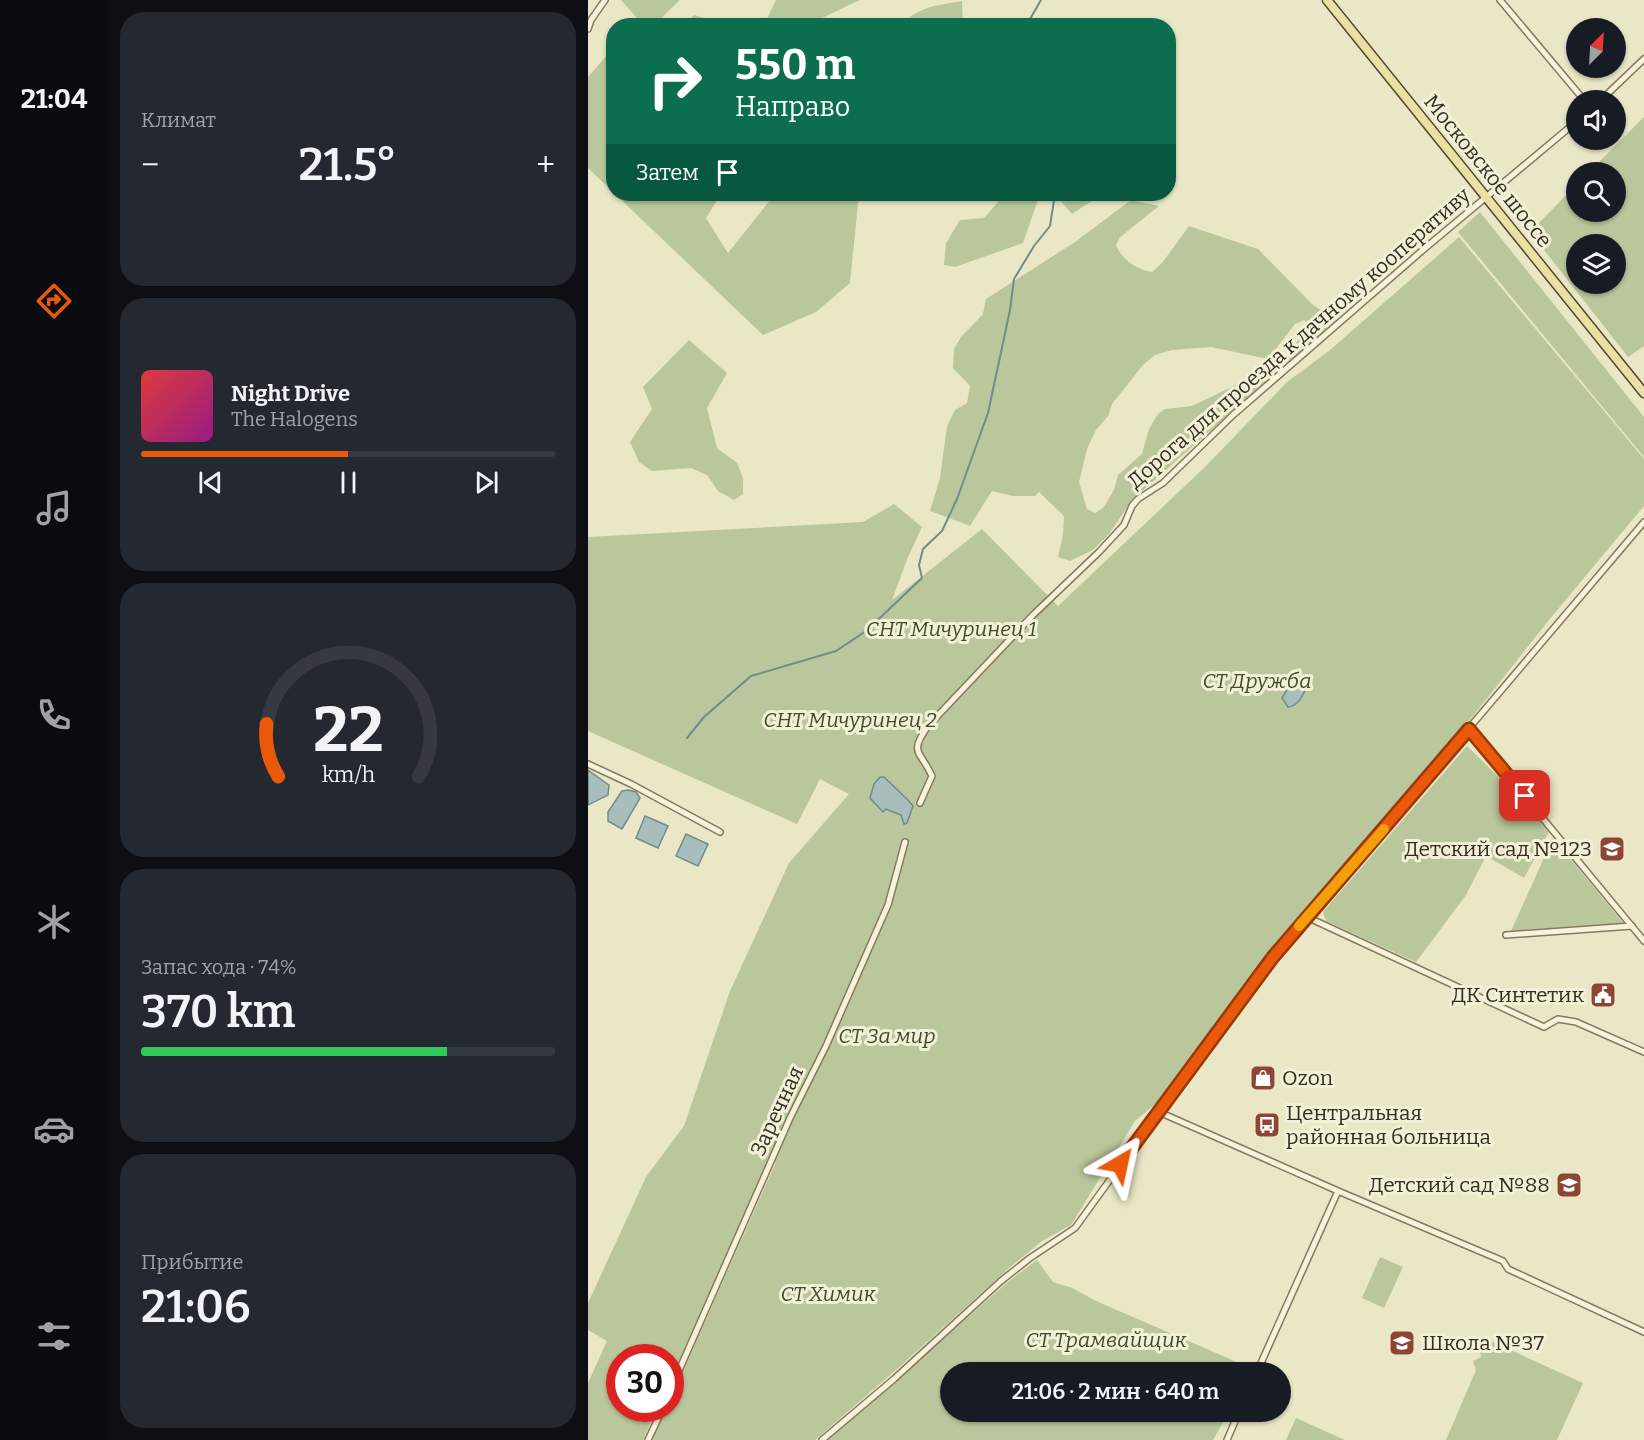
<!DOCTYPE html>
<html lang="ru">
<meta charset="utf-8">
<style>
:root{--surface:#171b24;--page:#242831;--text:#f1f3f6;--muted:#9ea1a6;--line:#363941;--accent:#ea580c}
body{margin:0;font-family:Bitter,serif;background:var(--page);color:var(--text);height:100vh;display:flex;flex-direction:column;font-size:22px;white-space:nowrap}
*{box-sizing:border-box;margin:0}
p{font-size:20px;color:var(--muted)}
.icon{flex:none;width:33px;height:33px;fill:none;stroke:currentColor;stroke-width:2;stroke-linecap:round;stroke-linejoin:round}
.map{position:relative;flex:1;overflow:hidden}
.details{display:flex;flex-direction:column;gap:12px;padding:12px;background:#0d0f14;width:480px}
.details>*{flex:none}
.top-card{position:absolute;left:18px;top:18px;width:570px;height:183px;border-radius:24px;box-shadow:0 2px 4px #0004;background:#0b6e4f;color:#fff;overflow:hidden}
.needle{width:39px;rotate:24deg}
.tools{position:absolute;left:978px;top:18px;display:grid;gap:12px}
.tools a{display:grid;place-items:center;width:60px;height:60px;border-radius:50%;background:var(--surface);box-shadow:0 2px 4px #0004;font-size:30px}
.speed{position:absolute;left:18px;top:1344px;display:flex;gap:12px;font-size:30px;font-weight:700;text-align:center}
.speed>*{display:grid;place-content:center;width:78px;height:78px;border-radius:50%;background:var(--surface);box-shadow:0 2px 4px #0004;line-height:1}
.speed .limit{border:9px solid #d22;background:#fff;color:#111}
.pin{position:absolute;display:grid;place-items:center;width:51px;height:51px;color:#fff;margin:-26px;border-radius:12px;box-shadow:0 3px 9px #0006}
.me{position:absolute;width:66px;margin:-33px;rotate:36deg;stroke-linejoin:round;filter:drop-shadow(0 0 4px #0008)}
.turn{display:flex;align-items:center;gap:21px;height:126px;padding:0 30px;font-size:27px}
.turn .icon{width:78px;height:78px;stroke-width:2.5}
.turn b{display:block;font-size:42px;line-height:51px}
.then{display:flex;align-items:center;height:57px;padding:0 30px;background:#0003;gap:12px;font-size:22px}
.big{font-size:45px;font-weight:600;line-height:1.1}
.details .card{flex:1;display:flex;flex-direction:column;justify-content:center;gap:9px;min-width:0;padding:0 21px;border-radius:24px;background:var(--page)}
.details .dial{align-items:center;gap:0}
.dial svg{height:156px;overflow:visible;fill:none;stroke:var(--line);stroke-width:7;stroke-linecap:round;text-anchor:middle}
.dial text{fill:var(--text);stroke:none}
.song{display:flex;align-items:center;gap:18px}
.cover{width:72px;height:72px;border-radius:9px;background:linear-gradient(135deg,hsl(0 70% 55%),hsl(310 70% 35%))}
.played{height:6px;border-radius:3px;background:linear-gradient(90deg,var(--accent) 50%,var(--line) 50%)}
.keys{display:flex;justify-content:space-around;direction:ltr}
.heat{display:flex;justify-content:space-between;align-items:center;font-size:33px;direction:ltr}
.charge{height:9px;border-radius:4px;background:linear-gradient(90deg,#34c759 74%,var(--line) 0)}
.trip{position:absolute;left:352px;top:1362px;width:351px;height:60px;border-radius:30px;background:var(--surface);box-shadow:0 2px 4px #0004;font-weight:600;line-height:60px;text-align:center}
main{display:flex;flex:1;min-height:0}
.menu{display:flex;flex-direction:column;width:108px;justify-content:space-around;align-items:center;background:#090b0e;color:var(--muted)}
.menu .icon{width:42px;height:42px}
.menu .current{color:var(--accent)}
.menu b{font-size:27px;color:var(--text)}
.map>svg:first-child{display:block}
</style>
<main>
<nav class="menu">
<b>21:04</b>
<svg class="icon current" aria-label="directions" viewBox="0 0 24 24"><path d="M12 3l9 9-9 9-9-9zM9 14v-3h6M13 9l2 2-2 2"/></svg>
<svg class="icon" aria-label="music" viewBox="0 0 24 24"><path d="M9 18V5l10-2v13"/><circle cx="6" cy="18" r="3"/><circle cx="16" cy="16" r="3"/></svg>
<svg class="icon" aria-label="phone" viewBox="0 0 24 24"><path d="M5 4h4l2 5-3 2q2 4 5 5l2-3 5 2v4C11 20 4 13 5 4z"/></svg>
<svg class="icon" aria-label="climate" viewBox="0 0 24 24"><path d="M12 3v18M4 7l16 10M4 17L20 7"/></svg>
<svg class="icon" aria-label="car" viewBox="0 0 24 24"><path d="M5 17H2v-5l4-1 3-4h7l3 4 3 1v5h-3M9 17h6M6 11h13"/><circle cx="7" cy="17" r="2"/><circle cx="17" cy="17" r="2"/></svg>
<svg class="icon" aria-label="filters" viewBox="0 0 24 24"><path d="M4 7h16M4 17h16"/><circle cx="9" cy="7" r="2"/><circle cx="15" cy="17" r="2"/></svg>
</nav>
<section class="details">
<div class="card"><p>Климат</p>
<div class="heat"><a>−</a><b class="big">21.5°</b><a>+</a></div>
</div>
<div class="card">
<div class="song"><i class="cover"></i><div><b>Night Drive</b><p>The Halogens</p></div></div>
<div class="played"></div>
<div class="keys"><svg class="icon" aria-label="previous" viewBox="0 0 24 24"><path d="M18 5L8 12l10 7zM5 5v14"/></svg><svg class="icon" aria-label="pause" viewBox="0 0 24 24"><path d="M8 5v14M16 5v14"/></svg><svg class="icon" aria-label="next" viewBox="0 0 24 24"><path d="M6 5l10 7-10 7zM19 5v14"/></svg></div>
</div>
<div class="card dial"><svg viewBox="0 0 100 80">
<path d="M14 69A42 42 0 1 1 86 69"/>
<path d="M14 69A42 42 0 0 1 8 42" stroke="#ea580c"/>
<text x="50" y="56" font-size="32" font-weight="700">22</text>
<text x="50" y="72" font-size="11">km/h</text>
</svg></div>
<div class="card"><p>Запас хода · 74%</p><b class="big">370 km</b><div class="charge"></div></div>
<div class="card"><p>Прибытие</p><b class="big">21:06</b></div>
</section>
<div class="map">
<svg width="1056" height="1440" viewBox="0 0 1056 1440">
<rect width="100%" height="100%" fill="#eae7c7"/>
<!-- green -->
<path fill="#bac79c" fill-rule="evenodd" d="M33,0H92L65,26L55,25Z
M188,0H272L219,25H167L178,21Z
M374,1L375,25H314C328,7 351,5 374,1Z
M106,15L138,25H97Z
M20,54L26,58L25,192L0,168V77Z
M1056,117V346L1040,357L942,232L988,185V212H1028V172H1001ZM988,244H1028V284H988Z
M27,194H133L118,218L140,253L187,194H271L262,283L228,312L175,335Z
M417,194H452L435,243L367,267L356,265L358,243L372,220L396,218Z
M467,194H512L513,195L484,214Z
M543,200L571,206L531,238L528,246C536,261 548,269 564,272L574,263L601,226L670,249L724,304L747,320L706,359L699,363L694,361L723,324L716,320L707,324L680,359L623,347L584,350L567,355L555,365L524,404L520,416L508,430L499,449L491,482L499,509L507,513L516,507L526,490L530,475L554,454L561,429L570,414L577,409L604,406L671,374L678,381L544,500L521,534L505,550L482,561L470,557L475,535L476,516L451,492L447,496H425L404,491L382,526L342,511L352,478L359,426L367,410L379,403L382,386L365,368L366,349L373,337L395,314L398,299L487,242Z
M892,212L1056,417V457L870,232Z
M871,237L1056,459V506L961,620L797,827L687,952L644,1007L593,1083L547,1121L483,1225L454,1241L420,1269L308,1370L227,1440H63L78,1409L82,1408L83,1398L188,1162L182,1159L83,1379L82,1358H32V1408L69,1409L55,1440H0V1383L19,1341L0,1330V1303L58,1177L96,1126L142,991L201,863L261,794L232,779L209,824L0,731V537L275,522L306,504L334,527L320,557L304,600L394,529L470,606L618,466L699,382L742,350Z
M101,340L139,373L119,408L129,448L149,463L155,478V494L146,500L130,491L119,475L103,468L64,471L51,462L42,442L64,409L55,387Z
M879,746L927,793L961,832L936,878L898,856L878,895L828,962L738,921L735,912Z
M965,838L1035,923L923,931Z
M792,1257L815,1267L796,1308L774,1298Z
M449,1260L465,1282L484,1288L508,1301L665,1369L663,1372H363V1412H641L625,1440H240L421,1281Z
M894,1337L995,1383L969,1440H858L888,1370L885,1361L893,1357L891,1346Z
M708,1418L757,1440H698Z"/>
<!-- water -->
<path fill="#a8bebc" stroke="#708c8b" stroke-width="1.5" d="M710,677L715,678L721,683C715,693 712,706 700,707L694,698L705,679Z
M0,770L21,785L20,795L0,805Z
M292,777H296L320,800L325,806L319,823L316,824L313,815L298,809L295,812L282,798L286,784Z
M40,790L48,792L52,798L34,829L20,821V812L34,791Z
M57,816L80,826L70,848L48,838Z
M98,834L120,844L110,866L88,856Z"/>
<g fill="none" stroke-linecap="round" stroke-linejoin="round">
<!-- stream -->
<path stroke="#708c8b" stroke-width="2" d="M438,26L453,0
M99,738L116,717L163,676L248,651L278,631L334,578L331,565L335,549L354,531L369,499L400,413L422,310L426,279L446,246L462,226L467,194"/>
<!-- street casing -->
<g stroke="#847a5e" stroke-width="8">
<path id="street" d="M912,0L996,100
M0,29L3,20L17,0
M1013,100L1056,59
M1056,522L809,813L685,957L571,1112L750,1191L915,1261L920,1269L1056,1332
M881,729L1056,941
M0,764L43,784L132,832
M332,803L344,776C333,751 320,754 340,726L445,615L511,552L536,525L544,506L550,499L575,483L645,415L836,249L988,122
M719,917L956,1027L970,1019L988,1022L1056,1052
M918,935L1044,926
M669,1372L750,1191
M82,1391L202,1118L238,1046L300,905L317,842
M60,1440L75,1408
M234,1440L306,1379L413,1281L442,1258L487,1228L571,1112
M639,1440L651,1412"/>
</g>
<!-- primary casing -->
<g stroke="#534832" stroke-width="11">
<path id="primary" d="M739,0L1056,393"/>
</g>
<!-- street -->
<use href="#street" stroke="#f6f3da" stroke-width="5"/>
<!-- primary -->
<use href="#primary" stroke="#e9e1a3" stroke-width="8"/>
</g>
<g fill="none" stroke-linecap="round" stroke-linejoin="round">
<!-- route casing -->
<g stroke="#983908" stroke-width="15">
<path id="route" d="M532,1164L685,957L881,729L937,796"/>
</g>
<!-- route -->
<use href="#route" stroke="#ea580c" stroke-width="10"/>
<!-- slow -->
<path stroke="#f59e0b" stroke-width="10" d="M711,926L796,829"/>
</g>
<!-- icons -->
<defs>
<g id="school-square" transform="scale(1.35)"><rect x="-9" y="-9" width="18" height="18" rx="4" fill="#8d4534" stroke="#f2f0d6"/><path d="M0-5L7-2L0 1L-7-2ZM-4 1L0 2.5L4 1V4Q0 6-4 4Z" fill="#fff"/></g>
<g id="civic-square" transform="scale(1.35)"><rect x="-9" y="-9" width="18" height="18" rx="4" fill="#8d4534" stroke="#f2f0d6"/><path d="M-.6-6.5H3V-4.5H.6V-3L4-1V1h2V6H-6V1h2V-1L-.6-3ZM-1.2 2.5V6h2.4V2.5Z" fill="#fff"/></g>
<g id="shop-square" transform="scale(1.35)"><rect x="-9" y="-9" width="18" height="18" rx="4" fill="#8d4534" stroke="#f2f0d6"/><path d="M-5-2.5h2.3a2.7 3.5 0 0 1 5.4 0H5L5.5 6h-11ZM-1.5-2.5h3a1.5 2.3 0 0 0-3 0Z" fill="#fff"/></g>
<g id="bus-square" transform="scale(1.35)"><rect x="-9" y="-9" width="18" height="18" rx="4" fill="#8d4534" stroke="#f2f0d6"/><path d="M-5-6H5V4H4V6H2V4H-2V6H-4V4H-5ZM-3.5-4V0h7V-4ZM-3.5 1.2v1.5H-2V1.2ZM2 1.2v1.5H3.5V1.2Z" fill="#fff"/></g>
</defs>
<g fill-rule="evenodd">
<use href="#school-square" x="1024" y="849"/>
<use href="#civic-square" x="1015" y="995"/>
<use href="#shop-square" x="675" y="1078"/>
<use href="#bus-square" x="679" y="1125"/>
<use href="#school-square" x="981" y="1185"/>
<use href="#school-square" x="814" y="1343"/>
</g>
<g text-anchor="middle" dominant-baseline="central" stroke-width="6" stroke-linejoin="round" paint-order="stroke">
<!-- street labels -->
<g font-size="21" fill="#362f21" stroke="#f2f0d6">
<text transform="translate(900 171) rotate(51)">Московское шоссе</text>
<text transform="translate(711 338) rotate(-41)">Дорога для проезда к дачному кооперативу</text>
<text transform="translate(189 1111) rotate(-65)">Заречная</text>
</g>
<!-- park labels -->
<g font-size="21" font-style="italic" fill="#3f5029" stroke="#f2f0d6">
<text x="363" y="629">СНТ Мичуринец 1</text>
<text x="669" y="681">СТ Дружба</text>
<text x="262" y="720">СНТ Мичуринец 2</text>
<text x="299" y="1036">СТ За мир</text>
<text x="240" y="1294">СТ Химик</text>
<text x="518" y="1340">СТ Трамвайщик</text>
</g>
<!-- poi labels -->
<g font-size="21" fill="#362f21" stroke="#f2f0d6" text-anchor="end">
<text x="1004" y="849">Детский сад №123</text>
<text x="996" y="995">ДК Синтетик</text>
<text x="694" y="1078" text-anchor="start">Ozon</text>
<text x="698" y="1113" text-anchor="start">Центральная<tspan x="698" dy="24">районная больница</tspan></text>
<text x="962" y="1185">Детский сад №88</text>
<text x="834" y="1343" text-anchor="start">Школа №37</text>
</g>
</g>
</svg>
<div class="tools">
<a><svg class="needle" viewBox="-14 -14 28 28"><path d="M0-13l5 13h-10z" fill="#e53935"/><path d="M0 13l5-13h-10z" fill="#9ea1a6"/></svg></a>
<a><svg class="icon" aria-label="sound" viewBox="0 0 24 24"><path d="M4 9h4l5-4v14l-5-4H4zM17 9q2 3 0 6"/></svg></a>
<a><svg class="icon" aria-label="search" viewBox="0 0 24 24"><circle cx="10" cy="10" r="6"/><path d="M15 15l6 6"/></svg></a>
<a><svg class="icon" aria-label="layers" viewBox="0 0 24 24"><path d="M12 4l9 5-9 5-9-5zM3 14l9 5 9-5"/></svg></a>
</div>
<div class="speed"><div class="limit">30</div></div>
<div class="pin" style="left:937px;top:796px;background:#d93025"><svg class="icon" aria-label="arrive" viewBox="0 0 24 24"><path d="M6 21V4h12l-3 4 3 4H6"/></svg></div>
<svg class="me" style="left:532px;top:1164px" viewBox="-20 -20 40 40"><path d="M0-17L14 15 0 8-14 15z" fill="#ea580c" stroke="#fff" stroke-width="4"/></svg>
<div class="trip">21:06 · 2 мин · 640 m</div>
<div class="top-card">
<div class="turn"><svg class="icon" aria-label="right" viewBox="0 0 24 24"><path d="M7 20v-9h11M14 6l5 5-5 5"/></svg><div><b>550 m</b>Направо</div></div>
<div class="then">Затем<svg class="icon" aria-label="arrive" viewBox="0 0 24 24"><path d="M6 21V4h12l-3 4 3 4H6"/></svg></div>
</div>
</div>
</main>
